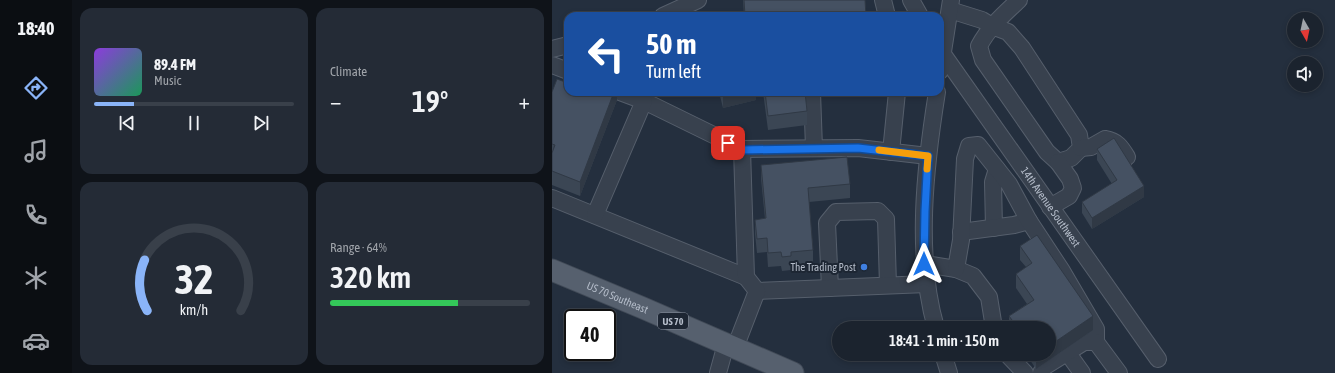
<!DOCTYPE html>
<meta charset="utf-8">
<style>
:root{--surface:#1b232e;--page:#242b36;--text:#f1f3f6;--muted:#a0a4aa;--line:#39404a;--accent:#8ab4f8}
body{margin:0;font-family:"Asap Condensed",sans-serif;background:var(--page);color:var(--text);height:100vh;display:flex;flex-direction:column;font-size:15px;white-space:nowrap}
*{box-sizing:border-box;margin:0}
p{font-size:13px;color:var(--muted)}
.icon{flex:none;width:22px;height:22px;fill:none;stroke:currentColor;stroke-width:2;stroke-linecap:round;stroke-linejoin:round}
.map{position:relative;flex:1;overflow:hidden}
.details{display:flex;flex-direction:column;gap:8px;padding:8px;background:#0f1319;width:480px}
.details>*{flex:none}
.top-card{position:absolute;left:12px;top:12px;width:380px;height:84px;border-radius:12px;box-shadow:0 2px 6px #0003,0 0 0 1px var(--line);background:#1a4fa0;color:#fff;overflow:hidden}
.needle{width:26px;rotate:171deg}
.buttons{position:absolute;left:735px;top:12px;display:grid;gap:8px}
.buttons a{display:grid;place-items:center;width:36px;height:36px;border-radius:50%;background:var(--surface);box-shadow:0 2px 6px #0003,0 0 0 1px var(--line);font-size:20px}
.speed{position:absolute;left:12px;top:309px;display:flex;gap:8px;font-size:20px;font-weight:700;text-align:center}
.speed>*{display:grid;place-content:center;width:52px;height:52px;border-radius:50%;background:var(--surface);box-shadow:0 2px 6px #0003,0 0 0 1px var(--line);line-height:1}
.speed .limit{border:2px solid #111;border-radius:6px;background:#fff;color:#111}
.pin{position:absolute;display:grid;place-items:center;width:34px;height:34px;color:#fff;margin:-17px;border-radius:8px;box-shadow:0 2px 6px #0006}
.me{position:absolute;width:44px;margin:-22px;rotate:0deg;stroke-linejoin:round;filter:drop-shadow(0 0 3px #0008)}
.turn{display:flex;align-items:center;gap:14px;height:84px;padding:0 16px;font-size:18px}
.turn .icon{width:52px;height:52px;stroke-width:2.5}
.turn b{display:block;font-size:28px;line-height:34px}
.big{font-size:30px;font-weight:600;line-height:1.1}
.details .tile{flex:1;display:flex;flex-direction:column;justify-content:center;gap:6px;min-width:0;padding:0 14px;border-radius:12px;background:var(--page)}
.details .dial{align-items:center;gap:0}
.dial svg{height:104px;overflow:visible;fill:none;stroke:var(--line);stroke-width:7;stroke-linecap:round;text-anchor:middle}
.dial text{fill:var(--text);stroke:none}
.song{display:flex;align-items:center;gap:12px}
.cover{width:48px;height:48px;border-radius:6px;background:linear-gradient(135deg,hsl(270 70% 55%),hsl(150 70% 35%))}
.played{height:4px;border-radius:2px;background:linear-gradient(90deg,var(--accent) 20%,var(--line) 20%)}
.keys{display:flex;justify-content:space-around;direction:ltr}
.heat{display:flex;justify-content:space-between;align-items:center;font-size:22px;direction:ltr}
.charge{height:6px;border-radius:3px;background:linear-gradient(90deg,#34c759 64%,var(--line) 0)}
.details .tiles{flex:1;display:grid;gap:8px;grid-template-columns:repeat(2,1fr)}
.trip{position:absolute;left:280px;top:321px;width:224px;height:40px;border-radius:20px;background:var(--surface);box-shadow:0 2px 6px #0003,0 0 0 1px var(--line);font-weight:600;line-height:40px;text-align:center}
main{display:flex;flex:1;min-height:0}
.menu{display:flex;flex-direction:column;width:72px;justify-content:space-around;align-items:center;background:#0b0e12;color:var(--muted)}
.menu .icon{width:28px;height:28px}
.menu .current{color:var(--accent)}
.menu b{font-size:18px;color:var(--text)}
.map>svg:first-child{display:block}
</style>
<main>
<nav class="menu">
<b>18:40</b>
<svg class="icon current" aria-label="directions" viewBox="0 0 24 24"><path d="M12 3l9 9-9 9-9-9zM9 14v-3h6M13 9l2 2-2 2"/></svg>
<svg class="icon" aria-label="music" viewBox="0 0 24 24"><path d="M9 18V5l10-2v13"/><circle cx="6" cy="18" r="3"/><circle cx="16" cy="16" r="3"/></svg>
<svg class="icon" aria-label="phone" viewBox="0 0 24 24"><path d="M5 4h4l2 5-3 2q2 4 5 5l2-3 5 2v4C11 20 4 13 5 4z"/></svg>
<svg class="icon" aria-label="climate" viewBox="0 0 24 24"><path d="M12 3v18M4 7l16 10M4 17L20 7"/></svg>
<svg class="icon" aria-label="car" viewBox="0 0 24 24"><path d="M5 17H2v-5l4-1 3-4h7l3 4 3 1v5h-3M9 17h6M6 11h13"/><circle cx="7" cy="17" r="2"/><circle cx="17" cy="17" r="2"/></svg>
</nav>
<section class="details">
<div class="tiles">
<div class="tile">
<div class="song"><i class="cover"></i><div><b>89.4 FM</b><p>Music</p></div></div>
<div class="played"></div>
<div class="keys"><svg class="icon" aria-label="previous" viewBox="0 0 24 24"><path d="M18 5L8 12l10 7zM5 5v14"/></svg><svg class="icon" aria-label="pause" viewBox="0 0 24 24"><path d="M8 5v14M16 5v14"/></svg><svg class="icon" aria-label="next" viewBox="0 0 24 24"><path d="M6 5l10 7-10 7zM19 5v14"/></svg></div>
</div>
<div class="tile"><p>Climate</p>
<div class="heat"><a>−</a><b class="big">19°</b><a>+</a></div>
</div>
<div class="tile dial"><svg viewBox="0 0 100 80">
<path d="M14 69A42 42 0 1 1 86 69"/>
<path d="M14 69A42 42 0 0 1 12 30" stroke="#8ab4f8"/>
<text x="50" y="56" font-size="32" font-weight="700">32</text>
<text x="50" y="72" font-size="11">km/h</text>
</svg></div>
<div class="tile"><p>Range · 64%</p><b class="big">320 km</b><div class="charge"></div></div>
</div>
</section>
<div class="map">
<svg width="783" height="373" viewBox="0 0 783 373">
<rect width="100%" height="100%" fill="#242f3e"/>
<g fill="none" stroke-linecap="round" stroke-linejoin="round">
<!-- minor casing -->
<g stroke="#565f6c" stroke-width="18">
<g id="minor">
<path d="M331,0L335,16"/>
<path d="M359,0L368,16"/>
<path d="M398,10L430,20L440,26L456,32L470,48L527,135L529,148L519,158L506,162L495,152L431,60L427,46C437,27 452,14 467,0"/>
<path d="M111,16L146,0"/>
<path d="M0,49L16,45"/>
<path id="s1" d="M388,50L606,359"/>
<path d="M0,65L16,71"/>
<path d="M388,71L399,0"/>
<path d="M92,92V101L190,149L306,148L376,156"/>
<path d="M260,92L262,148"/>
<path d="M529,148L539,147L553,139C565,141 569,147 575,157"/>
<path d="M339,152L345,92"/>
<path d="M0,198L194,277"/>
<path d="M498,207L517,196L521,188L518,179L506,162"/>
<path d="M43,215L92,101L68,92"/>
<path d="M442,228L441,182L445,169"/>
<path d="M409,232L462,225L477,221"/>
<path d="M373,264L404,269L421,276L437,297L442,328"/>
<path d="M404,269L409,240L413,159L417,146L426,145L457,184L477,221L510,271L544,329V342"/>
<path d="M278,288L275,223L284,212L326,211L334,219L336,285"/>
<path d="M205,291L375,284"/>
<path d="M384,328C363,255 373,167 385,92"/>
<path d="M183,348L205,291L194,277L190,149"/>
<path d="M515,352L530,373"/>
<path d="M391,354L397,373"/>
<path d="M455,354L473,373"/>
<path d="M166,373L174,344"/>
<path d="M489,373L492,367L532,342H544L567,373"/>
</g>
</g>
<!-- major casing -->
<g stroke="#414a57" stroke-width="23">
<g id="major">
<path id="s2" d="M0,270L91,308L241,373"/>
</g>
</g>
<!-- minor -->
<use href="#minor" stroke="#38414e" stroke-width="16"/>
<!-- major -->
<use href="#major" stroke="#56606e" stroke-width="21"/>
</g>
<!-- wall -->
<path fill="#3b4654" d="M191,0L314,16H192Z
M0,92H65V100L28,196L0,185Z
M167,92H204V100L171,108Z
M211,92H253L255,111V125L216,130Z
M545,149L592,197L540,229L530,213V202L560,184L545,160Z
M209,165L298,184V198L257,202L261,250V264L239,266V270L230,271L229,266L216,267L215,252L205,253L203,234V220L213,219L209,179Z
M468,246L541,330L484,369L474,354H497V328H457V316L475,304L464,288V274L474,267L468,260Z"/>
<!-- shaded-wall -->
<path fill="#303945" d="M62,92H65V100L28,196V182Z
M180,92H204V100L171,108V94Z
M592,186V197L540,229V218Z
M541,316V330L484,369V355L485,354H497V346Z"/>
<!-- building -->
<path fill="#455162" stroke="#303945" d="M192,0H313L314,16H193Z
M185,12L186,16H168Z
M5,79L16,83V92H62L28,182L0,171V153L3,145L0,144V92Z
M171,92H180L171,94Z
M213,92H253L255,111L216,116Z
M562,138L592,186L540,218L530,202L565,180L545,149Z
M295,157L298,184L256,188L261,250L239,252V256L230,257L229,252L216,253L215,238L205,239L203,220L214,218L209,165Z
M485,235L541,316L497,346V328H466L457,316L482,300L464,274L480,263L468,246Z"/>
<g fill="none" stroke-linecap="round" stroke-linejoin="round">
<!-- route casing -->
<g stroke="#114b97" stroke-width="10">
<path id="route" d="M176,143L190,150L306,148L376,156L373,211L372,264"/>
</g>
<!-- route -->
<use href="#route" stroke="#1a73e8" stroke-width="7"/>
<!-- slow -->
<path stroke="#f59e0b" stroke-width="7" d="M327,150L376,156L375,169"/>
</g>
<!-- markers -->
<circle fill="#3f7fe0" stroke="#1d2633" stroke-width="1.5" cx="312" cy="267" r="4"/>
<g text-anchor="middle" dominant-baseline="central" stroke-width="4" stroke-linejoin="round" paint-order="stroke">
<!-- shield labels -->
<rect fill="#1d2633" stroke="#878f9c" stroke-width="1" x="106" y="313" width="30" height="16" rx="3"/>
<g font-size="10" font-weight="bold" fill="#b4bcc9">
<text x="121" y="321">US 70</text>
</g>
<!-- street labels -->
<g font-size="11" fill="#b4bcc9" stroke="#1d2633">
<text stroke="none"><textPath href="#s1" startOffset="192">14th Avenue Southwest</textPath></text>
<text stroke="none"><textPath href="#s2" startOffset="71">US 70 Southeast</textPath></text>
</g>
<!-- poi labels -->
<g font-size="11" fill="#b4bcc9" stroke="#1d2633" text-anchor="end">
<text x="304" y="267">The Trading Post</text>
</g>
</g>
</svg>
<div class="buttons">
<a><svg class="needle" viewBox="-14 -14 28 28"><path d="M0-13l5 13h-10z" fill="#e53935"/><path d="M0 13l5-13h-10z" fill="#a0a4aa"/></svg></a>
<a><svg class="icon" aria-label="sound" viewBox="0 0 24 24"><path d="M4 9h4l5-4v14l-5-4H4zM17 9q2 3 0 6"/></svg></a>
</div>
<div class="speed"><div class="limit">40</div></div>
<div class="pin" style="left:176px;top:143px;background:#d93025"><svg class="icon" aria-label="arrive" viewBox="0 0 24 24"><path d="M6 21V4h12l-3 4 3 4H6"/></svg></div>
<svg class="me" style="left:372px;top:264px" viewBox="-20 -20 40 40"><path d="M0-17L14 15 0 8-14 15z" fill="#1a73e8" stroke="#fff" stroke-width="4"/></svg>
<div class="trip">18:41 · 1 min · 150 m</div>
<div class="top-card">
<div class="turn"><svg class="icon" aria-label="left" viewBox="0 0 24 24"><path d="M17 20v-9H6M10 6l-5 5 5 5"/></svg><div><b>50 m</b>Turn left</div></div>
</div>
</div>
</main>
